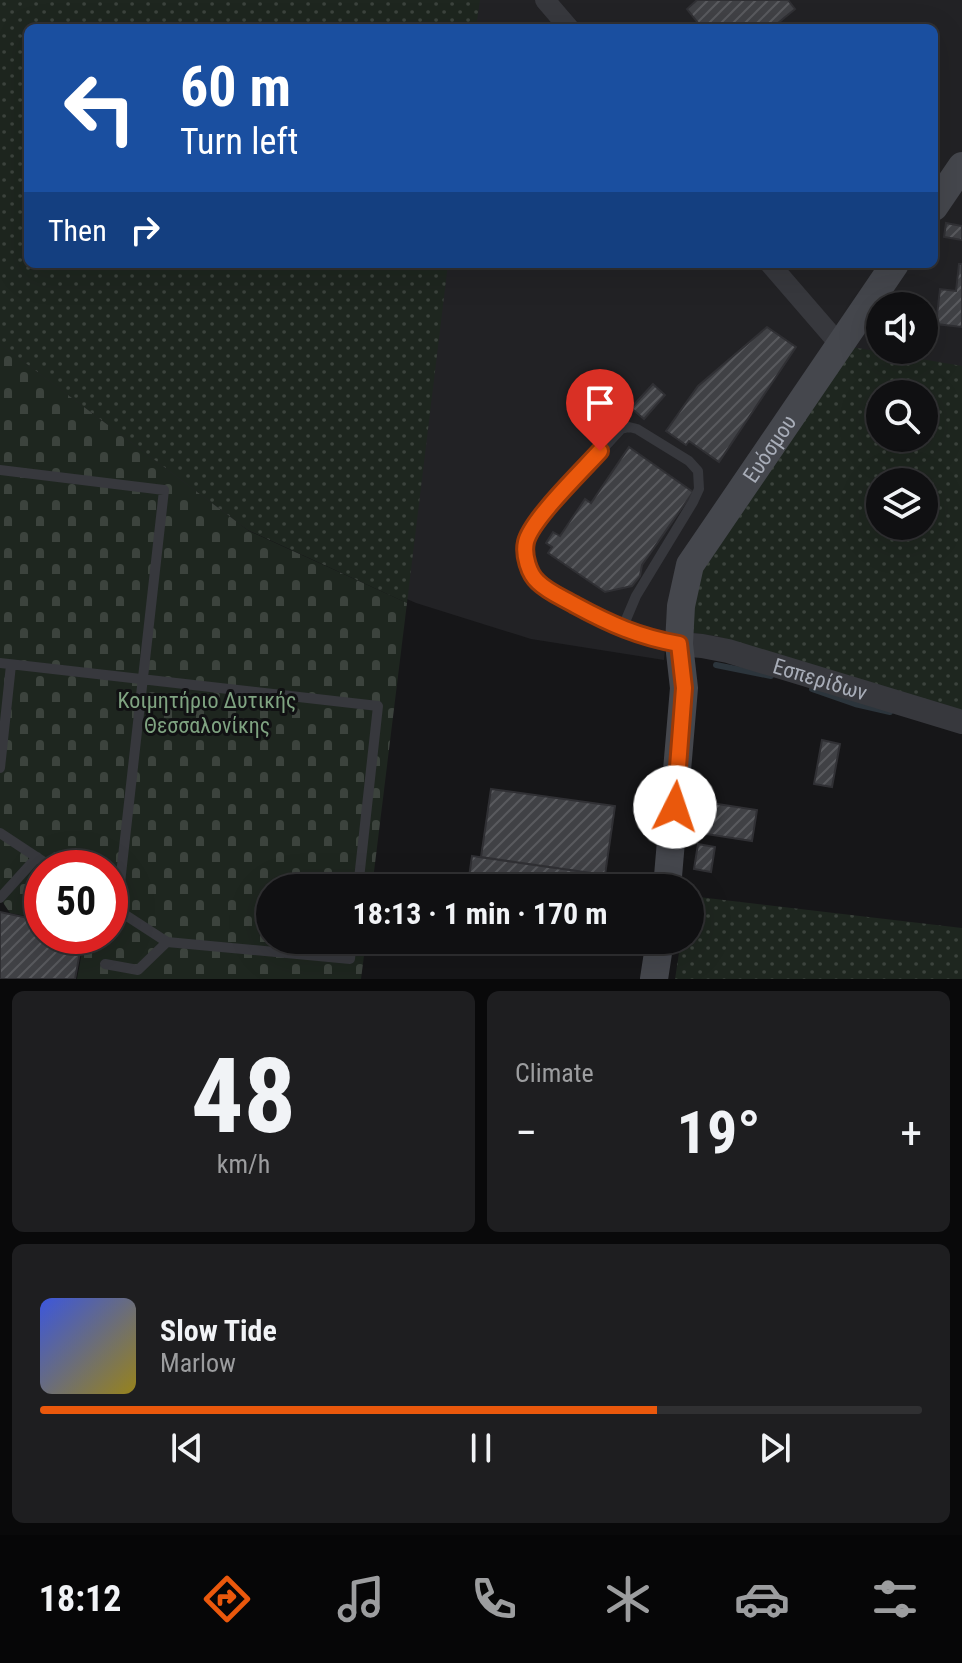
<!DOCTYPE html>
<meta charset="utf-8">
<style>
:root{--surface:#101012;--page:#1e1e20;--text:#f1f3f6;--muted:#9c9d9f;--line:#303032;--accent:#ea580c}
body{margin:0;font-family:"Roboto Condensed",sans-serif;background:var(--page);color:var(--text);height:100vh;display:flex;flex-direction:column;font-size:30px;white-space:nowrap}
*{box-sizing:border-box;margin:0}
p{font-size:26px;color:var(--muted)}
.icon{flex:none;width:44px;height:44px;fill:none;stroke:currentColor;stroke-width:2;stroke-linecap:round;stroke-linejoin:round}
.map{position:relative;height:979px;overflow:hidden}
.sheet{display:flex;flex-direction:column;gap:12px;padding:12px;background:#09090a;flex:1}
.sheet>*{flex:none}
.banner{position:absolute;left:24px;top:24px;width:914px;height:244px;border-radius:12px;box-shadow:0 8px 32px #0002,0 0 0 2px var(--line);background:#1a4fa0;color:#fff;overflow:hidden}
.tools{position:absolute;left:866px;top:292px;display:grid;gap:16px}
.tools a{display:grid;place-items:center;width:72px;height:72px;border-radius:50%;background:var(--surface);box-shadow:0 8px 32px #0002,0 0 0 2px var(--line);font-size:40px}
.speed{position:absolute;left:24px;top:850px;display:flex;gap:16px;font-size:40px;font-weight:700;text-align:center}
.speed>*{display:grid;place-content:center;width:104px;height:104px;border-radius:50%;background:var(--surface);box-shadow:0 8px 32px #0002,0 0 0 2px var(--line);line-height:1}
.speed .limit{border:12px solid #d22;background:#fff;color:#111}
.pin{position:absolute;display:grid;place-items:center;width:68px;height:68px;color:#fff;margin:-82px -34px;border-radius:50% 50% 50% 0;rotate:-45deg;box-shadow:0 0 8px #0007}
.pin .icon{rotate:45deg}
.me{position:absolute;width:88px;margin:-44px;rotate:4deg;stroke-linejoin:round;filter:drop-shadow(0 0 6px #0008)}
.turn{display:flex;align-items:center;gap:28px;height:168px;padding:0 24px;font-size:36px}
.turn .icon{width:104px;height:104px;stroke-width:2.5}
.turn b{display:block;font-size:56px;line-height:68px}
.then{display:flex;align-items:center;height:76px;padding:0 24px;background:#0003;gap:16px;font-size:30px}
.big{font-size:60px;font-weight:700;line-height:1.1}
.sheet .widget{flex:1;display:flex;flex-direction:column;justify-content:center;gap:12px;min-width:0;padding:0 28px;border-radius:12px;background:var(--page)}
.sheet .dial{align-items:center;gap:0}
.dial b{font-size:104px;line-height:1}
.song{display:flex;align-items:center;gap:24px}
.cover{width:96px;height:96px;border-radius:12px;background:linear-gradient(135deg,hsl(230 70% 55%),hsl(50 70% 35%))}
.played{height:8px;border-radius:4px;background:linear-gradient(90deg,var(--accent) 70%,var(--line) 70%)}
.keys{display:flex;justify-content:space-around;direction:ltr}
.heat{display:flex;justify-content:space-between;align-items:center;font-size:44px;direction:ltr}
.sheet .tiles{flex:1;display:grid;gap:12px;grid-template-columns:1fr 1fr}
.widget:last-child{grid-column:span 2}
.trip{position:absolute;left:256px;top:874px;width:448px;height:80px;border-radius:40px;background:var(--surface);box-shadow:0 8px 32px #0002,0 0 0 2px var(--line);font-weight:700;line-height:80px;text-align:center}
.tab-bar{display:flex;height:128px;justify-content:space-around;align-items:center;background:#060607;color:var(--muted)}
.tab-bar .icon{width:56px;height:56px}
.tab-bar .current{color:var(--accent)}
.tab-bar b{font-size:36px;color:var(--text)}
.map>svg:first-child{display:block}
</style>
<div class="map">
<svg width="962" height="979" viewBox="0 0 962 979">
<defs>
<pattern id="green-dots" width="8" height="8" patternUnits="userSpaceOnUse" patternTransform="scale(2)"><rect width="8" height="8" fill="#1e261f"/><path d="M2 2h.1M6 6h.1" fill="none" stroke="#3c433d" stroke-width="1.8" stroke-linecap="round"/></pattern>
<pattern id="cemetery-stones" width="16" height="16" patternUnits="userSpaceOnUse" patternTransform="scale(2)"><rect width="16" height="16" fill="#1e261f"/><path d="M2 7V4a2 2 0 0 1 4 0v3zM10 15v-3a2 2 0 0 1 4 0v3z" fill="#3c433d"/></pattern>
<pattern id="building-hatch" width="6" height="6" patternUnits="userSpaceOnUse" patternTransform="scale(2)"><rect width="6" height="6" fill="#404145"/><path d="M-1 1l2-2M0 6l6-6M5 7l2-2" fill="none" stroke="#595a5e"/></pattern>
</defs>
<rect width="100%" height="100%" fill="#161618"/>
<!-- built -->
<path fill="#222225" fill-rule="evenodd" d="M0,0H962V712L666,638L664,660L531,639L416,603L248,530L0,365ZM28,28H934V264H28ZM880,306H924V350H880ZM880,394H924V438H880ZM880,482H924V526H880Z"/>
<!-- green -->
<path fill="url(#green-dots)" fill-rule="evenodd" d="M0,0H480L476,28H28V264H448L407,603L248,530L0,344Z
M840,345L962,366V710L717,636L686,632L690,565ZM880,394H924V438H880ZM880,482H924V526H880Z
M690,896L962,928V979H675L681,940H690Z"/>
<!-- cemetery -->
<path fill="url(#cemetery-stones)" d="M0,344L249,531L407,603L372,888H270V940H366L361,979H77L85,936H110V868H42V919L10,913L0,898Z"/>
<g fill="none" stroke-linecap="round" stroke-linejoin="round">
<!-- stream -->
<path stroke="#2c353c" stroke-width="6" d="M716,665L771,676
M812,689L855,704L890,712"/>
</g>
<!-- building -->
<path fill="url(#building-hatch)" stroke="#303034" stroke-width="2" d="M697,0H788L795,9L772,28H702L687,9Z
M946,223L962,226V240L944,237Z
M959,264H962V327L936,324L940,289L956,291Z
M767,327L796,347L719,462L689,441L686,445L666,431L698,386Z
M653,384L665,395L644,419L631,408Z
M629,447L693,492L642,565L640,576L632,586L605,592L548,553L552,547L546,543L553,532L560,536L585,499L591,503Z
M822,740L840,744L832,787L814,784Z
M491,789L615,806L605,875L481,857Z
M711,803L757,810L752,841L706,834Z
M698,844L715,847L711,872L694,869Z
M472,856L605,875L603,888H477L478,885L468,884Z
M0,912L42,921V936H83L75,979H0Z"/>
<g fill="none" stroke-linecap="round" stroke-linejoin="round">
<!-- service -->
<path stroke="#37383d" stroke-width="10" d="M0,470L164,490L117,910
M622,629L636,596L693,502L699,489L698,471L689,461L637,429L629,427L621,429L537,520L526,542L527,562L536,581L557,595L622,629L655,640L676,644
M0,663L378,706L358,888
M0,768L11,665
M0,833L53,868
M0,898L37,857
M110,905L167,942L350,959L352,940
M105,964L138,970L167,942"/>
<!-- minor -->
<path stroke="#37383d" stroke-width="20" d="M545,0L569,28
M770,264L840,345"/>
<!-- tertiary -->
<path stroke="#37383d" stroke-width="24" id="s1" d="M679,644L702,646L728,651L962,722"/>
<!-- secondary -->
<g stroke="#45474d" stroke-width="28">
<path d="M934,207L962,166"/>
<path id="s2" d="M667,888L684,688L679,644L681,606L690,565L895,264"/>
<path d="M654,979L660,940"/>
</g>
</g>
<g fill="none" stroke-linecap="round" stroke-linejoin="round">
<!-- route casing -->
<g stroke="#983908" stroke-width="20">
<path id="route" d="M600,451C582,471 531,520 526,542C523,555 529,574 538,582C548,592 563,598 575,605C610,624 639,637 679,644L684,688L675,807"/>
</g>
<!-- route -->
<use href="#route" stroke="#ea580c" stroke-width="14"/>
</g>
<g text-anchor="middle" dominant-baseline="central" stroke-width="6" stroke-linejoin="round" paint-order="stroke">
<!-- street labels -->
<g font-size="22" fill="#a8adb8" stroke="#111113">
<text stroke="none"><textPath href="#s2" startOffset="466">Ευόσμου</textPath></text>
<text stroke="none"><textPath href="#s1" startOffset="146">Εσπερίδων</textPath></text>
</g>
<!-- park labels -->
<g font-size="22" fill="#7fa381" stroke="#111113">
<text x="207" y="700">Κοιμητήριο Δυτικής<tspan x="207" dy="25">Θεσσαλονίκης</tspan></text>
</g>
</g>
</svg>
<div class="tools">
<a><svg class="icon" aria-label="sound" viewBox="0 0 24 24"><path d="M4 9h4l5-4v14l-5-4H4zM17 9q2 3 0 6"/></svg></a>
<a><svg class="icon" aria-label="search" viewBox="0 0 24 24"><circle cx="10" cy="10" r="6"/><path d="M15 15l6 6"/></svg></a>
<a><svg class="icon" aria-label="layers" viewBox="0 0 24 24"><path d="M12 4l9 5-9 5-9-5zM3 14l9 5 9-5"/></svg></a>
</div>
<div class="speed"><div class="limit">50</div></div>
<div class="pin" style="left:600px;top:451px;background:#d93025"><svg class="icon" aria-label="arrive" viewBox="0 0 24 24"><path d="M6 21V4h12l-3 4 3 4H6"/></svg></div>
<svg class="me" style="left:675px;top:807px" viewBox="-20 -20 40 40"><circle r="19" fill="#fff"/><path d="M0-13L10 11 0 6-10 11z" fill="#ea580c"/></svg>
<div class="trip">18:13 · 1 min · 170 m</div>
<div class="banner">
<div class="turn"><svg class="icon" aria-label="left" viewBox="0 0 24 24"><path d="M17 20v-9H6M10 6l-5 5 5 5"/></svg><div><b>60 m</b>Turn left</div></div>
<div class="then">Then<svg class="icon" aria-label="right" viewBox="0 0 24 24"><path d="M7 20v-9h11M14 6l5 5-5 5"/></svg></div>
</div>
</div>
<section class="sheet">
<div class="tiles">
<div class="widget dial"><b>48</b><p>km/h</p></div>
<div class="widget"><p>Climate</p>
<div class="heat"><a>−</a><b class="big">19°</b><a>+</a></div>
</div>
<div class="widget">
<div class="song"><i class="cover"></i><div><b>Slow Tide</b><p>Marlow</p></div></div>
<div class="played"></div>
<div class="keys"><svg class="icon" aria-label="previous" viewBox="0 0 24 24"><path d="M18 5L8 12l10 7zM5 5v14"/></svg><svg class="icon" aria-label="pause" viewBox="0 0 24 24"><path d="M8 5v14M16 5v14"/></svg><svg class="icon" aria-label="next" viewBox="0 0 24 24"><path d="M6 5l10 7-10 7zM19 5v14"/></svg></div>
</div>
</div>
</section>
<nav class="tab-bar">
<b>18:12</b>
<svg class="icon current" aria-label="directions" viewBox="0 0 24 24"><path d="M12 3l9 9-9 9-9-9zM9 14v-3h6M13 9l2 2-2 2"/></svg>
<svg class="icon" aria-label="music" viewBox="0 0 24 24"><path d="M9 18V5l10-2v13"/><circle cx="6" cy="18" r="3"/><circle cx="16" cy="16" r="3"/></svg>
<svg class="icon" aria-label="phone" viewBox="0 0 24 24"><path d="M5 4h4l2 5-3 2q2 4 5 5l2-3 5 2v4C11 20 4 13 5 4z"/></svg>
<svg class="icon" aria-label="climate" viewBox="0 0 24 24"><path d="M12 3v18M4 7l16 10M4 17L20 7"/></svg>
<svg class="icon" aria-label="car" viewBox="0 0 24 24"><path d="M5 17H2v-5l4-1 3-4h7l3 4 3 1v5h-3M9 17h6M6 11h13"/><circle cx="7" cy="17" r="2"/><circle cx="17" cy="17" r="2"/></svg>
<svg class="icon" aria-label="filters" viewBox="0 0 24 24"><path d="M4 7h16M4 17h16"/><circle cx="9" cy="7" r="2"/><circle cx="15" cy="17" r="2"/></svg>
</nav>
